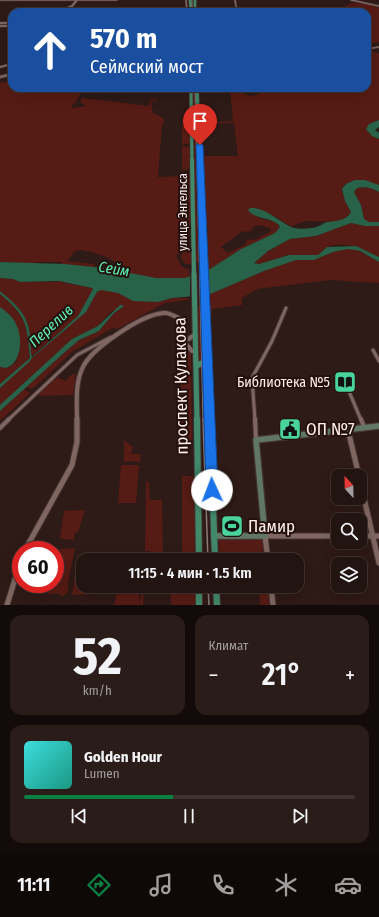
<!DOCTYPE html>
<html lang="ru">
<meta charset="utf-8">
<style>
:root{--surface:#221410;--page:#2a1d19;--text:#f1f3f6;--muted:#a29e9f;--line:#3f3330;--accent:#0b8043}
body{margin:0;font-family:"Fira Sans Condensed",sans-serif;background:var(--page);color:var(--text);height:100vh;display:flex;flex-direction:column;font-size:15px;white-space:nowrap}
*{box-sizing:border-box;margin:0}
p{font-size:13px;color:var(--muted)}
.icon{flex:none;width:22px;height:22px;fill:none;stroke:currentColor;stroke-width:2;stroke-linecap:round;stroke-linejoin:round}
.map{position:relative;height:605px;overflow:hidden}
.details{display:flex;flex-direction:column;gap:10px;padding:10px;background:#130b09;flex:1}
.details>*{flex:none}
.guide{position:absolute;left:8px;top:8px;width:363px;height:84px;border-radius:12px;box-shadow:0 4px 16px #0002,0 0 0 1px var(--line);background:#1a4fa0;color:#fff;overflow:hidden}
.needle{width:26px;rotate:338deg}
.tools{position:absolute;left:331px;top:469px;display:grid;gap:8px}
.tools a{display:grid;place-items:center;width:36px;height:36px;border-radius:8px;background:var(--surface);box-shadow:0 4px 16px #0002,0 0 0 1px var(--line);font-size:20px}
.speed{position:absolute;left:12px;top:541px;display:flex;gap:8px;font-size:20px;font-weight:700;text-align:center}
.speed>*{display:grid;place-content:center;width:52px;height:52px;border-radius:50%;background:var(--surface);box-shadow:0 4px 16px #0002,0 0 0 1px var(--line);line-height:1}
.speed .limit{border:6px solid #d22;background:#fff;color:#111}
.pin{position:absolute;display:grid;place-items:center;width:34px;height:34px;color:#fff;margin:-41px -17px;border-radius:50% 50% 50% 0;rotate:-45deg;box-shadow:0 0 4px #0007}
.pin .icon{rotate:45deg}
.me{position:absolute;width:44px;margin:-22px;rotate:358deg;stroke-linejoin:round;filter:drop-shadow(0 0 3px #0008)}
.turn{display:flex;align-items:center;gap:14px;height:84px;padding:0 16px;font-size:18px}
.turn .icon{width:52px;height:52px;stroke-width:2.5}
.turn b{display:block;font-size:28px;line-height:34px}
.big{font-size:30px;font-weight:600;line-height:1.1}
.details .card{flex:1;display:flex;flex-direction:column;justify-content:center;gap:6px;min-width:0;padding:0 14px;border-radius:12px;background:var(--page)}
.details .dial{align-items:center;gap:0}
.dial b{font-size:52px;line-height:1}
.song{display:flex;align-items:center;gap:12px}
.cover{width:48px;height:48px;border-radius:6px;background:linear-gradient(135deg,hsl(180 70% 55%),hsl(170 70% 35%))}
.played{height:4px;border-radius:2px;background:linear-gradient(90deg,var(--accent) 45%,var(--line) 45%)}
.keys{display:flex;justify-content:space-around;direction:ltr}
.heat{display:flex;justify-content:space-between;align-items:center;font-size:22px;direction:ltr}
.details .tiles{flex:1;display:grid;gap:10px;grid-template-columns:1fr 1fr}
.card:last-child{grid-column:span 2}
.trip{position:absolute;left:76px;top:553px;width:228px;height:40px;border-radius:12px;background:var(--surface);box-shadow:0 4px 16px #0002,0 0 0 1px var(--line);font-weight:600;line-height:40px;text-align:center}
.menu{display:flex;height:64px;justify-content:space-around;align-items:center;background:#0e0806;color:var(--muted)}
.menu .icon{width:28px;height:28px}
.menu .on{color:var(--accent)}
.menu b{font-size:18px;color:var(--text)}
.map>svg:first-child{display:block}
</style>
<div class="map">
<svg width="379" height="605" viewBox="0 0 379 605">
<rect width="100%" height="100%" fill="#2e1a16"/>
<!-- green -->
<path fill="#551b14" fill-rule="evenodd" d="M351,3L372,4L379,8V42L367,44V12H335Z
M368,50L379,53V120L369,124L376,138L379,139V185L358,180L344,185L342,192L351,212C343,226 320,220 306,221C301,222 296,224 292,227L272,215L252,208L259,218L275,222L280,227L275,233L241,249L208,271L206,237C209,232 208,228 205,224L203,156H238L234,123H202L233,121L230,88C237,88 241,89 248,92L244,94L250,96L260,94L244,88H327L325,89L326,92L342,90L344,88H367V54L373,55ZM259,225L270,228L271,231L255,240L247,239L246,244L228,253L221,247L241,232L251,231L254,226Z
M12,81V88H64L82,90L76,102L72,105V108L86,106L80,102L82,98L149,106L150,100H154L155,98H161H156L157,106L156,101L151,102L153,113L163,118L164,123L162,125L158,177L181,176L182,171L191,173L190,228L187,230L190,233L188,236L190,239L181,246L180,253L176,255C180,262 180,268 189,269V278C170,281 137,277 118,272C118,268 118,265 116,263C111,257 87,250 79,250C73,251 71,257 67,261L94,264L95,267L61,264L62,262H37L36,264L0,262V83Z
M193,89H196L197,99L198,185L197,186L195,185Z
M187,123L190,125V143L182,145V124Z
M182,146L190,147L189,169L182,170Z
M195,187H199L202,262H195Z
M363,187L371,188L379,192V222H369L364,219L361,205L354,192L357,188Z
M351,223L365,226H379V257C363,250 347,240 328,247C324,248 322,253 318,255H289L259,264L254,263L268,251L290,239L316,236Z
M186,245L191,248V264H185L181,258L183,248Z
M350,248L360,251L379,262V283L330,280L257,289L242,298V305L212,309L211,324L209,323L208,295L264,271L296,260H314L333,252Z
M0,278L13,279L20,282H65L44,279L93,288V289L78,316L31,357C30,350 31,342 30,335C28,314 15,305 0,292Z
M103,289L118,293L136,301L157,302L172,298H189L188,300L165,303L117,329L113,328L109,330L72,352L35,387L31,389L26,387L79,340L99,331L114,313L123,307L110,312L98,326L72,339L0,405V388L33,357L86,312L97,292Z
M0,294C27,316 27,325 30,358L0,384V367L8,368L17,361L0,315Z
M196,306H203L205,361H198Z
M182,353H191L192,444L180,445Z
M73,374L76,375L73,395L39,396L38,393L53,379L55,380L58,377L65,381Z
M24,389L29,392V394L0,421V411Z
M124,440L133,447L131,454H141L140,462L128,461L124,463Z
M121,465H139L136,503H118Z
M182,476H194L195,560H182Z
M146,481L149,482L150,500H162L163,555L149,556L150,551H145Z
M85,510L78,532L74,534V540L60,539L64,511Z
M263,539L265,560H220L219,540Z
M75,548L68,583V592L63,596L55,593L50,595L48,594L50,584H55L56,549Z
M75,573H83V586L95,587L94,594L72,595Z
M182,586H195V605H171V590H182Z
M259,586H268L270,605H260Z
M129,589L133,590V593L139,594V604L142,590H144L143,605H114C118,595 112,590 129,589Z"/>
<!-- water -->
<path fill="#276249" d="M379,120V127L375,130L379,133V139L372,136L366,129L369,124Z
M355,180H365L379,185V192C372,188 365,186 357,188L354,192L361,205L364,219L369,222H379V226H365L351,223L316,236L290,239L268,251L254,263L259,264L289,255H318L327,247L356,246L379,257V262L360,251L348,249L333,252L314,260H296L264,271L208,295L172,298L158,302L133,301L118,293L101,290L97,292L86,312L33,357L29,362L0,388V384L30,358C27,325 27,316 0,294V291C15,304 28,314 30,335C31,342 30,352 32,357L78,316L93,289L92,288L59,281L20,282L13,279L0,278V262L65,264L104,268L156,278H185L210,269L241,249L275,233L280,227C275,217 256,221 248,210L250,208C265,207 278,221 291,227C298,230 312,229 319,226C322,225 323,223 327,222C336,221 346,221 351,212L345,201L342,189L346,184Z
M120,305H123V307L114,313L99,331L79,340L65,352L0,411V405L72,339L98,326Z
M0,307C7,312 14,318 17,326C23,339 21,364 6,368L0,367Z"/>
<!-- pier -->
<path fill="#2e1a16" d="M206,269L207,298L190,300V275Z"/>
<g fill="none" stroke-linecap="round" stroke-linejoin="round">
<!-- minor-far2 casing -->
<g stroke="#443432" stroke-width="2.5">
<path id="minor-far2" d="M0,0H117
M186,0L187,12
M235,0L237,12
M351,0L379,6
M367,49L379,47"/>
</g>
<!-- minor-far1 casing -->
<g stroke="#443432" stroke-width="5">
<path id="minor-far1" d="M373,350L379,361
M348,389L361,420
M8,420L77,355L111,337
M255,420L252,378L272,341L286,308"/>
</g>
<!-- minor casing -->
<g stroke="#443432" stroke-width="6">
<path id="minor" d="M255,419L256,440
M361,419L364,427
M0,428L9,419"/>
</g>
<!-- tertiary-far3 casing -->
<g stroke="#443432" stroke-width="3">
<path id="tertiary-far3" d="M59,12L72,6L77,0
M0,23H12
M0,26H12
M0,67L12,64"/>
</g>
<!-- tertiary-far2 casing -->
<g stroke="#443432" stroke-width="4">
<path id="tertiary-far2" d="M0,77L12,74"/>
</g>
<!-- tertiary-far1 casing -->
<g stroke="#443432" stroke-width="6">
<path id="tertiary-far1" d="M182,338L189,339L194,335
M77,420C77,403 75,385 82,369C90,349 141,315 163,313C169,312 175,316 180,319L181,338L192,351H195"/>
</g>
<!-- tertiary casing -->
<g stroke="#443432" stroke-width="7">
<path id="tertiary" d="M348,430L359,476
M360,481L379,563
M360,536H379
M25,550L72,465L77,442V419
M268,560L265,536H338
M271,586L273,605
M7,605L21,560"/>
</g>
<!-- secondary casing -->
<g stroke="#443432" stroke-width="8">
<path id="secondary" d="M214,536H265L256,440L379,426"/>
</g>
<!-- primary-far4 casing -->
<g stroke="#443432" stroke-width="3.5">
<path id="primary-far4" d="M190,0L191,12
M195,0V12"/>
</g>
<!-- primary-far3 casing -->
<g stroke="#443432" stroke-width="4.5">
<path id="primary-far3" d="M191,88L192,161
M197,88L200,161"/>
</g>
<!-- primary-far2 casing -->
<g stroke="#443432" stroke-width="5.5">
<path id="primary-far2" d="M192,160L194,275
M200,160L204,275"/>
</g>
<!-- primary-far1 casing -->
<g stroke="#443432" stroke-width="7">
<path id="primary-far1" d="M194,274L197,420
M204,274L210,420
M196,367L201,363L207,367"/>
</g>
<!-- primary casing -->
<g stroke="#443432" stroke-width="8">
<path id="primary" d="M197,419L199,560
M210,419L215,560
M199,586V605
M216,586L217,605"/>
</g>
<!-- minor-far2 -->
<use href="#minor-far2" stroke="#7f6661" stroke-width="1.5"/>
<!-- minor-far1 -->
<use href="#minor-far1" stroke="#7f6661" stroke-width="3"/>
<!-- minor -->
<use href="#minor" stroke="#7f6661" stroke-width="4"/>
<!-- tertiary-far3 -->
<use href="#tertiary-far3" stroke="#7f6661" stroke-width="2"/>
<!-- tertiary-far2 -->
<use href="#tertiary-far2" stroke="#7f6661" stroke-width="2.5"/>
<!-- tertiary-far1 -->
<use href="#tertiary-far1" stroke="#7f6661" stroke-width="4"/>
<!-- tertiary -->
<use href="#tertiary" stroke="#7f6661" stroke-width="5"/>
<!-- secondary -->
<use href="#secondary" stroke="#607766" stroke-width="5.5"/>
<!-- primary-far4 -->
<use href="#primary-far4" stroke="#42886a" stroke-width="2.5"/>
<!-- primary-far3 -->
<use href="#primary-far3" stroke="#42886a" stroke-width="3"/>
<!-- primary-far2 -->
<use href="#primary-far2" stroke="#42886a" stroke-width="4"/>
<!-- primary-far1 -->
<use href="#primary-far1" stroke="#42886a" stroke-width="5"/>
<!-- primary -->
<use href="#primary" stroke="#42886a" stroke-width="6"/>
<!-- tram-far1 -->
<path stroke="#8d7b78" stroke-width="1" d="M192,0V12
M195,88L203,420"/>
<!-- tram -->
<path stroke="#8d7b78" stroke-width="1.5" d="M203,419L208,560
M208,586L209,605"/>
</g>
<!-- route -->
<path fill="#1a73e8" stroke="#114b97" d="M200,143L203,145L218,490L216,494L212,496L208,494L206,490L196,145Z"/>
<!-- icons -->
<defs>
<g id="library-square" transform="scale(1.15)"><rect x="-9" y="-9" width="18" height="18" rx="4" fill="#49d49c" stroke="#24110e"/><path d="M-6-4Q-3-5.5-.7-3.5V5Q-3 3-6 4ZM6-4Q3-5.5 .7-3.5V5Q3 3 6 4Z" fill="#111"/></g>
<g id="civic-square" transform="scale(1.15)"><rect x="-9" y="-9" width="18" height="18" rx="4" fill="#49d49c" stroke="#24110e"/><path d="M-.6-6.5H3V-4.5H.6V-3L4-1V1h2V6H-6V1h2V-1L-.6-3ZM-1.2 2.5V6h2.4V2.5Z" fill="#111"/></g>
<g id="stadium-square" transform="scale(1.15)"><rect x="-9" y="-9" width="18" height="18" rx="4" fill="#49d49c" stroke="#24110e"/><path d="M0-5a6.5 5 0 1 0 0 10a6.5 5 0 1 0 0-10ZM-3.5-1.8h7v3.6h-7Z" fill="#111"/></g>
</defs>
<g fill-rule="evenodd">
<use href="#library-square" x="345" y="382"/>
<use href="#civic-square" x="290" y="429"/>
<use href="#stadium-square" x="232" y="526"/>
</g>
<g text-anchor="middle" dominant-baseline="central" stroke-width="4" stroke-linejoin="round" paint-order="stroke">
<!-- far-street labels -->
<g font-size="12" fill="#feeeec" stroke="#24110e">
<text transform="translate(183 212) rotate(-90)">улица Энгельса</text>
</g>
<!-- poi labels -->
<g font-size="14" fill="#feeeec" stroke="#24110e" text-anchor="end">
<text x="330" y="382">Библиотека №5</text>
</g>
<!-- water labels -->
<g font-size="15" font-style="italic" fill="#5cf1b4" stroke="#24110e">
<text transform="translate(114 269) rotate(10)">Сейм</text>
<text transform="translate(51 326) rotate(-43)">Перелив</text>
</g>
<!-- near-street labels -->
<g font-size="17" fill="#feeeec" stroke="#24110e">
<text transform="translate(181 386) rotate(-91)">проспект Кулакова</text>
</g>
<!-- near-poi labels -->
<g font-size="17" fill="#feeeec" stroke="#24110e" text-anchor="start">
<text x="306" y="429">ОП №7</text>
<text x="248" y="526">Памир</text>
</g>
</g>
</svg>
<div class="tools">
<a><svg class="needle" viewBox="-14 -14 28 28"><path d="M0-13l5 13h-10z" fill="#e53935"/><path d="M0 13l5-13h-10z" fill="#a29e9f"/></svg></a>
<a><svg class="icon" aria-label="search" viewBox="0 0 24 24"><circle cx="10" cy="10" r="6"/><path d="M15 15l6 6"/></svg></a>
<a><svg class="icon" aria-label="layers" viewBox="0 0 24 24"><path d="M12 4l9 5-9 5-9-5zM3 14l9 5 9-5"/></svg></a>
</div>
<div class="speed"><div class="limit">60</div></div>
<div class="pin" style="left:200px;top:145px;background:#d93025"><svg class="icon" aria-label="arrive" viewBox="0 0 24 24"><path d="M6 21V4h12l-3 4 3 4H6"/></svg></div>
<svg class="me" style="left:212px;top:490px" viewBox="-20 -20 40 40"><circle r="19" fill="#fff"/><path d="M0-13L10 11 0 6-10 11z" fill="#1a73e8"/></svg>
<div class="trip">11:15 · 4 мин · 1.5 km</div>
<div class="guide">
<div class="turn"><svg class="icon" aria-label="ahead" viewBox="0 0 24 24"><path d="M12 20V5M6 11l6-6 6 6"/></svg><div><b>570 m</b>Сеймский мост</div></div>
</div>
</div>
<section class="details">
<div class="tiles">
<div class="card dial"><b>52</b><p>km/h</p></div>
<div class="card"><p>Климат</p>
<div class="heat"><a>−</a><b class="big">21°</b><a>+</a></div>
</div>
<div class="card">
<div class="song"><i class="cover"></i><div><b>Golden Hour</b><p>Lumen</p></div></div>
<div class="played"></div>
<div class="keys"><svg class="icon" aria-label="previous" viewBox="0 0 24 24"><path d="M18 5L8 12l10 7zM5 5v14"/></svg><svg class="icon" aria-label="pause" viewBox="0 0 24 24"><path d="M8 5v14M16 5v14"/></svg><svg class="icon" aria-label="next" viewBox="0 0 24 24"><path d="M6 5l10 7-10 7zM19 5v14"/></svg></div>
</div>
</div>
</section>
<nav class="menu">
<b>11:11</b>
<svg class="icon on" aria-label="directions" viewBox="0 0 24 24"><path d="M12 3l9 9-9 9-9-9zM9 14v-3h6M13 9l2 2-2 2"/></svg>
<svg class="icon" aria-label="music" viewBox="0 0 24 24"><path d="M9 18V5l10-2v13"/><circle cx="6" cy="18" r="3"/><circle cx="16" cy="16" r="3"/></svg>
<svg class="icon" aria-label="phone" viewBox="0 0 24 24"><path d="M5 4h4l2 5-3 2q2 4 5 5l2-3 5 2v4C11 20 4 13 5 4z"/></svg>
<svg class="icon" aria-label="climate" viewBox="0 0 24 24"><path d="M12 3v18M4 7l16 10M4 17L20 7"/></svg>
<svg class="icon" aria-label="car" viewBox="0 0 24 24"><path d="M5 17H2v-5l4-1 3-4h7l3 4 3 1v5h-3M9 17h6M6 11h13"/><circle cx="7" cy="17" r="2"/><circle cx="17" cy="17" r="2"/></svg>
</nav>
